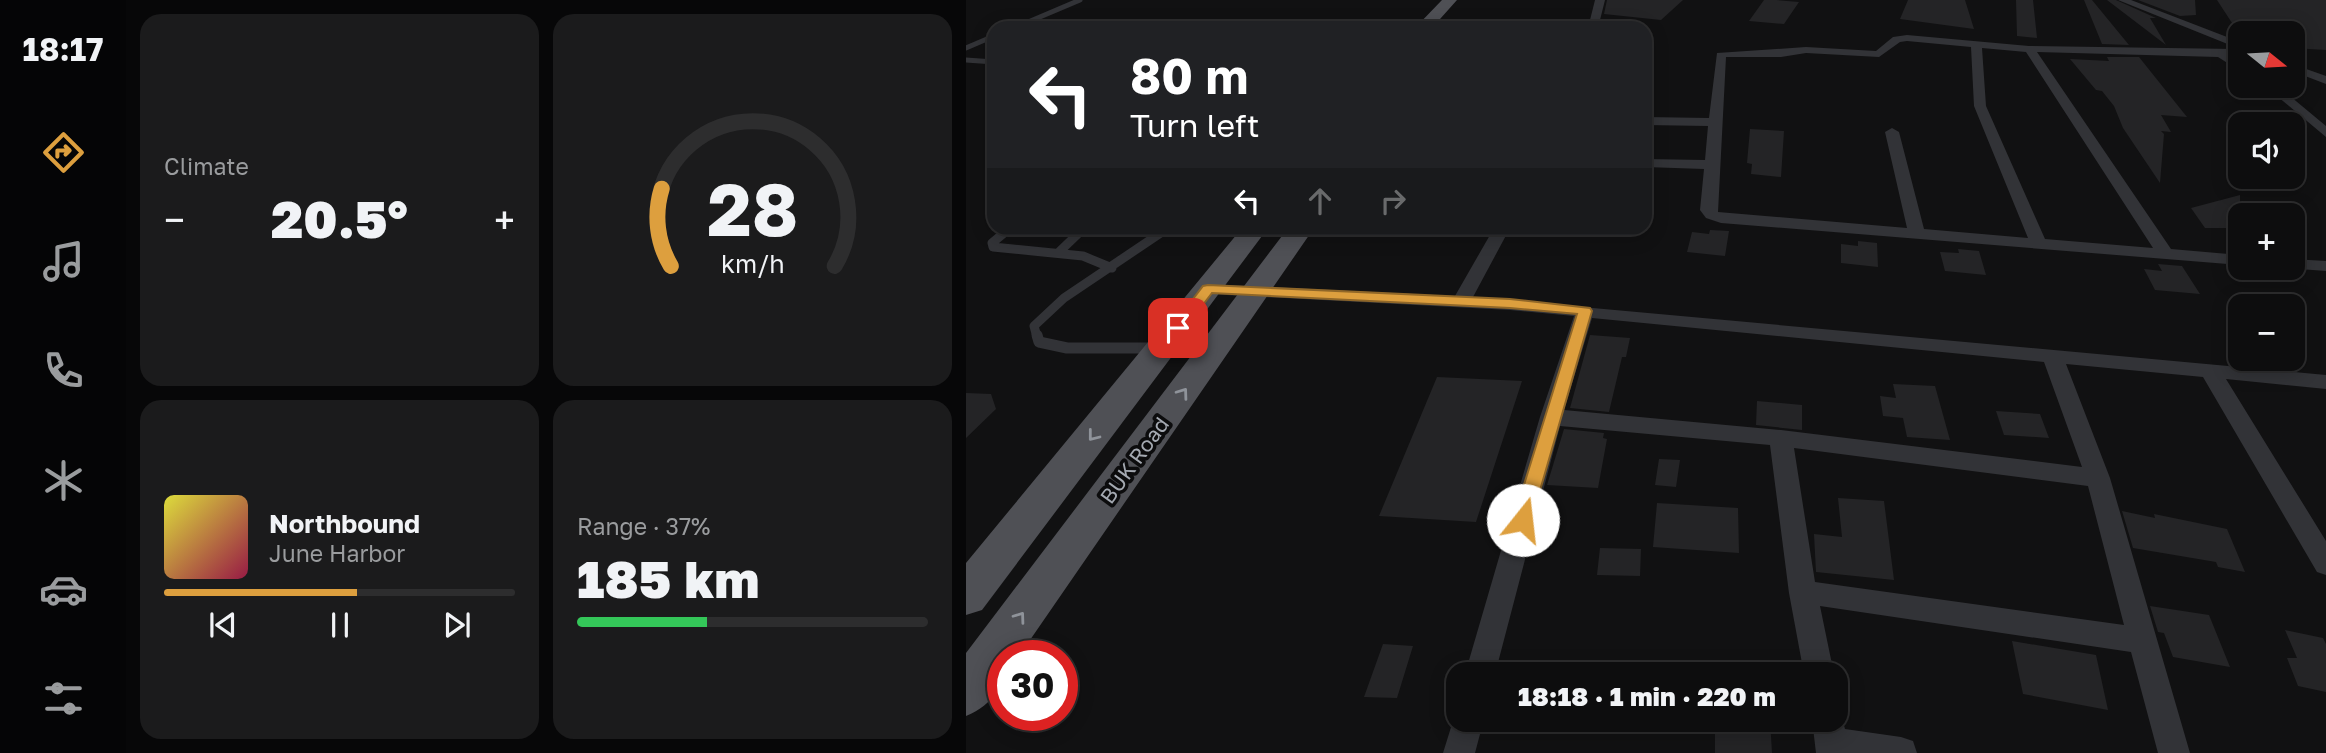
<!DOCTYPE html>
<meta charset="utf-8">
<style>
:root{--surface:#0d0d0e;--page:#1b1b1c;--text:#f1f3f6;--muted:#9a9c9e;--line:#2d2d2e;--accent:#dd9f3e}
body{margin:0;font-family:"Golos Text",sans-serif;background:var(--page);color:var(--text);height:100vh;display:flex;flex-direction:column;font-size:26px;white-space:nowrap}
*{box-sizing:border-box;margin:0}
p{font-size:23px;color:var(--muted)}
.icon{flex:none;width:38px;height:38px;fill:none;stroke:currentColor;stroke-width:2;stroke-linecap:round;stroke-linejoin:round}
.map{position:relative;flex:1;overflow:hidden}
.sheet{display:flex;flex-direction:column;gap:14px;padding:14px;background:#070708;width:840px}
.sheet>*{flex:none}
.guide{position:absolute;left:21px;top:21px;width:665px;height:214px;border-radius:21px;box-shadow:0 4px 18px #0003,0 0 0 2px var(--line);background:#202124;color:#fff;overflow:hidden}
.needle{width:46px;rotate:108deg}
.buttons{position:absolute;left:1262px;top:21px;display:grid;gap:14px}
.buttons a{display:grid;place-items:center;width:77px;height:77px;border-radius:14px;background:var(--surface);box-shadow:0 4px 18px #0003,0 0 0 2px var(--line);font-size:35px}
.speed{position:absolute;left:21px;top:640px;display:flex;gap:14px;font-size:35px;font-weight:700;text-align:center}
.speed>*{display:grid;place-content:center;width:91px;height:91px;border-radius:50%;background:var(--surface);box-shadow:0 4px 18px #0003,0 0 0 2px var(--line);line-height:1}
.speed .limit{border:10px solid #d22;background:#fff;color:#111}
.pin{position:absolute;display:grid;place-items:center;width:60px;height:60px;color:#fff;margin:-30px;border-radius:14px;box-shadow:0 4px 10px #0006}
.me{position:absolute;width:77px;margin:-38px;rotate:16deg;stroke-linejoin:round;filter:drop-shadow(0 0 5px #0008)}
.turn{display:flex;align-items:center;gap:24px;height:147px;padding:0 28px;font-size:32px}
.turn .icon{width:91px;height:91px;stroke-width:2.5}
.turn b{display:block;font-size:49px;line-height:60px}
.lanes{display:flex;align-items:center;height:66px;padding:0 28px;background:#0003;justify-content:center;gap:35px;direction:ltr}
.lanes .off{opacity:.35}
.big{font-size:52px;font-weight:800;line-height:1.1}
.sheet .card{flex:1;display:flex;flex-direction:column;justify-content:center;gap:10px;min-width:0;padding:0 24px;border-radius:21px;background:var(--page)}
.sheet .dial{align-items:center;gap:0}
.dial svg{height:182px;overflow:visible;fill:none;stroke:var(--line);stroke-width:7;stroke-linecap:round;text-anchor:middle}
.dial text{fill:var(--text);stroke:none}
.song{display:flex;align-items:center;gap:21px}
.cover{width:84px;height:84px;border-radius:10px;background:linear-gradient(135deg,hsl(60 70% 55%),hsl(340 70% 35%))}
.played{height:7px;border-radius:4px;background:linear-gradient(90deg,var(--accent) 55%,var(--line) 55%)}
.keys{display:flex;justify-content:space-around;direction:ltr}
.heat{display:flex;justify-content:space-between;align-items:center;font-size:38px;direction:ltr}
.charge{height:10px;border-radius:5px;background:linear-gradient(90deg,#34c759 37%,var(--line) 0)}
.sheet .tiles{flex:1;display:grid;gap:14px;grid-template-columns:repeat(2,1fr)}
.trip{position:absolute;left:480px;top:662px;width:402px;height:70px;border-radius:21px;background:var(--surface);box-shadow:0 4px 18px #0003,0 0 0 2px var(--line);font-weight:800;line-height:70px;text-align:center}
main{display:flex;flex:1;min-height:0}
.tabs{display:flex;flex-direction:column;width:126px;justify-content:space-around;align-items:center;background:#050506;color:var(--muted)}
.tabs .icon{width:49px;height:49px}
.tabs .current{color:var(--accent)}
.tabs b{font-size:32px;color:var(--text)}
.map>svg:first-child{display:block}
</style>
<main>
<nav class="tabs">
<b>18:17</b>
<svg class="icon current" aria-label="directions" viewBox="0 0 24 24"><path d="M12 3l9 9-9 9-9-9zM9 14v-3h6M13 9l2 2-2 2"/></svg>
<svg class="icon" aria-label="music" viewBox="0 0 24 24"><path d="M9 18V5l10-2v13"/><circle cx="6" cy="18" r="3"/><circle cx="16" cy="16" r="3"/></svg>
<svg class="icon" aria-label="phone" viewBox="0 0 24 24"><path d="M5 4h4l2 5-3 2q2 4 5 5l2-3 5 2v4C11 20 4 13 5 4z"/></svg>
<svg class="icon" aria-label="climate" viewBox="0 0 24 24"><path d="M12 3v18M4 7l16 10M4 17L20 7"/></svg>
<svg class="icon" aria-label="car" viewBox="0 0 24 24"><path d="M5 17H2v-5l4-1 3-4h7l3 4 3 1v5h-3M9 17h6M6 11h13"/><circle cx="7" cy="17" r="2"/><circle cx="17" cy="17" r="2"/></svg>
<svg class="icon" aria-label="filters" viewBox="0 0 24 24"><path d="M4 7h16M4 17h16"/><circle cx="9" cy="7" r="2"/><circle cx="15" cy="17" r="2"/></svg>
</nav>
<section class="sheet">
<div class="tiles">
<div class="card"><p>Climate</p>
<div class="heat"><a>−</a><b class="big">20.5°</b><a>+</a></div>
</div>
<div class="card dial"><svg viewBox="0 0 100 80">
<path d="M14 69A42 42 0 1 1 86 69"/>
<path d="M14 69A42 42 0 0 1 10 35" stroke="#dd9f3e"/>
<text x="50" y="56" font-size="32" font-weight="700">28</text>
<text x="50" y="72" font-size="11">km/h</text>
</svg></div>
<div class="card">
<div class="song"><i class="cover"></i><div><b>Northbound</b><p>June Harbor</p></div></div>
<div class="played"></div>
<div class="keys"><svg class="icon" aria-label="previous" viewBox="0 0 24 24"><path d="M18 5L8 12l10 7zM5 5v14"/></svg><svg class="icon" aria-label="pause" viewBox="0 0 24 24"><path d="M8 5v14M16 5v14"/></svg><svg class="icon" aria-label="next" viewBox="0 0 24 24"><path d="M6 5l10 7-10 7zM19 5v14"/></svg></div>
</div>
<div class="card"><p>Range · 37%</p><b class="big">185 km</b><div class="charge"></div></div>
</div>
</section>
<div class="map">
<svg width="1360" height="753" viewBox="0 0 1360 753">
<rect width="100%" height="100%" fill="#111112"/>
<!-- building -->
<path fill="#242426" d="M641,0H717L695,20L638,14Z
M798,0H810L833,2L818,24L783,21Z
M942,0H999L1008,29L934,19Z
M1050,0H1067L1071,38L1051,36Z
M1118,0H1126L1163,45L1136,44Z
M1141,0H1150L1190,18H1184L1200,45Z
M1172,0H1229L1230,15L1214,16Z
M1251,0H1360V50L1326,48V29L1266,23Z
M1141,57H1173L1221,117L1195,115L1205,132L1195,131L1198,134L1194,183L1157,128L1148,106L1136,91L1130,90L1104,59L1143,61Z
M784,129L818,131L815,177L785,174L786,164L781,163Z
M1274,195V228H1239L1225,208Z
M744,230L763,231L759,256L721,252L726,232L743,234Z
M892,241L911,243L912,267L875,263V244L892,246Z
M992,249L1013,251L1020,275L979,271L974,252L993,253Z
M1192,264L1216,266L1234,294L1189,290L1178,269L1196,271Z
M624,335L664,338L660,357H656L643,412L604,408Z
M471,377L556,381L510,522L413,516Z
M927,384L969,386L984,440L941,437L937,418L917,416L914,396L930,398Z
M0,393L25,394L30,409L0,438Z
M791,401L836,405V430L790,425Z
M1030,411L1074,414L1083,438L1038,435Z
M598,429L638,433L637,438L641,439L632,488L581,485Z
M693,459L714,460L710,487L689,485Z
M872,498L918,501L928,580L850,572L848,534L876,537Z
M691,503L772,508L773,553L687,547Z
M1156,511L1189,518L1188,514L1261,529L1279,572L1252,567L1250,562L1167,548Z
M634,548L675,549L674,576L631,575Z
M1184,606L1243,615L1264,667L1207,657L1198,633L1192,632Z
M1319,630L1357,638L1360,644V692L1332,686L1321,658H1331Z
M1046,641L1130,655L1142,710L1057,694Z
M417,644L447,646L431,698L398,697Z
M749,719H804L806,753H749Z"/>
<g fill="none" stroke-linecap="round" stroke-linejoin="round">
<!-- lane-far2 -->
<path stroke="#323337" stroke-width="5" d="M48,28L114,0
M0,48L28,36
M0,60L28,62"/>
<!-- lane-far1 -->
<path stroke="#323337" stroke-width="9" d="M44,228L26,243L27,247L117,256L146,268
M93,252L118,228
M71,337L68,326L98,298L202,228"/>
<!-- lane -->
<path stroke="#323337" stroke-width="11" d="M71,335L73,342L101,348H190"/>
<!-- street -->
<path fill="#323337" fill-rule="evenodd" d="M629,0H639L632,28H622Z
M1152,0H1165L1274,42V49Z
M941,35L1063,46L1269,49V53L1263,55L1274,63V71L1252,57L1071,52L1205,249L1274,255V265L755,223L740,218L734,210L738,169L679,167V159L739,160L742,126L679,125V117L743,118L751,53L840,47L910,51L927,37ZM941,41L1005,47L1008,106L1062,238L958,229L933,132L926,128L919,132L941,228L752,212L760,57H815L840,53L913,57L934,42ZM1016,48L1060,52L1187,248L1079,239L1020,106Z
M1326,64L1360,76V84L1326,71Z
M1299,86H1312L1360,126V137Z
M528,228H544L507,297L1360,375V389L1260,379L1360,541V575L1351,572L1237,377L1100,364L1144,478L1224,753H1192L1165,652L854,606L868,674H838L823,593L804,445L594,426L529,674H499L574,417L608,316L544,310L242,294L233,289L242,284L489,296ZM626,318L1078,362L1116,467L815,430L598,410ZM828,448L1122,486L1158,625L849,582Z
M1326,259L1360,261V271L1320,268H1326Z
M870,706L873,708L879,729L935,737L947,741L951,753H850L846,719H870Z
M491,708L492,719H518L509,753H477Z"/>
<!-- primary -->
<path fill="#4f5055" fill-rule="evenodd" d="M476,0H491L466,28H449Z
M276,228H302L16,610L0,615V563Z
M322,228H348L53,656H37C37,686 29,704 0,716V653Z"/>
</g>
<!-- one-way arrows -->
<defs><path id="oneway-chevron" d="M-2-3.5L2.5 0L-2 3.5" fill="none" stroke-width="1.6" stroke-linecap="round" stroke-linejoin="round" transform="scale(1.75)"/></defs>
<g stroke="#8f939a">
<use href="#oneway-chevron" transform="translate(217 393) rotate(-54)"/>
<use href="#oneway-chevron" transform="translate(127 436) rotate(128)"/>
<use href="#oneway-chevron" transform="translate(54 617) rotate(-54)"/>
</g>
<!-- route -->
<path fill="#dd9f3e" stroke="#906728" stroke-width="2" d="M242,285L544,299L624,308L626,311L564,525H550L547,520L611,314L544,308L246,293L217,331H207V325L237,286Z"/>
<g text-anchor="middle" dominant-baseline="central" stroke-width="7" stroke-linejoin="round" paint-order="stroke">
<!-- street labels -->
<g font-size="21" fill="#a4a9b1" stroke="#0c0c0d">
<text transform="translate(168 460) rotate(-54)">BUK Road</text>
</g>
</g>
</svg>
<div class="buttons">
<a><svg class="needle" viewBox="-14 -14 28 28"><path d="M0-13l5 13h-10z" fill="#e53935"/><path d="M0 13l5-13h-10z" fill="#9a9c9e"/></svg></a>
<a><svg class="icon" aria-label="sound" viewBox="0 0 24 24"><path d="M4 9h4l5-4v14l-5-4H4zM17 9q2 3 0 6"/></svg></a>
<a>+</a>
<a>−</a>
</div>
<div class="speed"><div class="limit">30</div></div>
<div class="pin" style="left:212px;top:328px;background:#d93025"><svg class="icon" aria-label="arrive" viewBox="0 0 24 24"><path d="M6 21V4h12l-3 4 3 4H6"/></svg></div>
<svg class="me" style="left:557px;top:520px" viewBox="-20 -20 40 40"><circle r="19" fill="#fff"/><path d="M0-13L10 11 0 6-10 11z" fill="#dd9f3e"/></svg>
<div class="trip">18:18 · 1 min · 220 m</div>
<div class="guide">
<div class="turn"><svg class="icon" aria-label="left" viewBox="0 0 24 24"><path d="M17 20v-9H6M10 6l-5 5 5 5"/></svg><div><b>80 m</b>Turn left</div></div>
<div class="lanes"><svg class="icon" aria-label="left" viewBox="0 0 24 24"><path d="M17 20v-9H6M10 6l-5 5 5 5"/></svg><svg class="icon off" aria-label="ahead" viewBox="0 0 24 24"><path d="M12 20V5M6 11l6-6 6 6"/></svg><svg class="icon off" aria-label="right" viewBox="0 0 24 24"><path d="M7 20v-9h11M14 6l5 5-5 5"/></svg></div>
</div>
</div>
</main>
